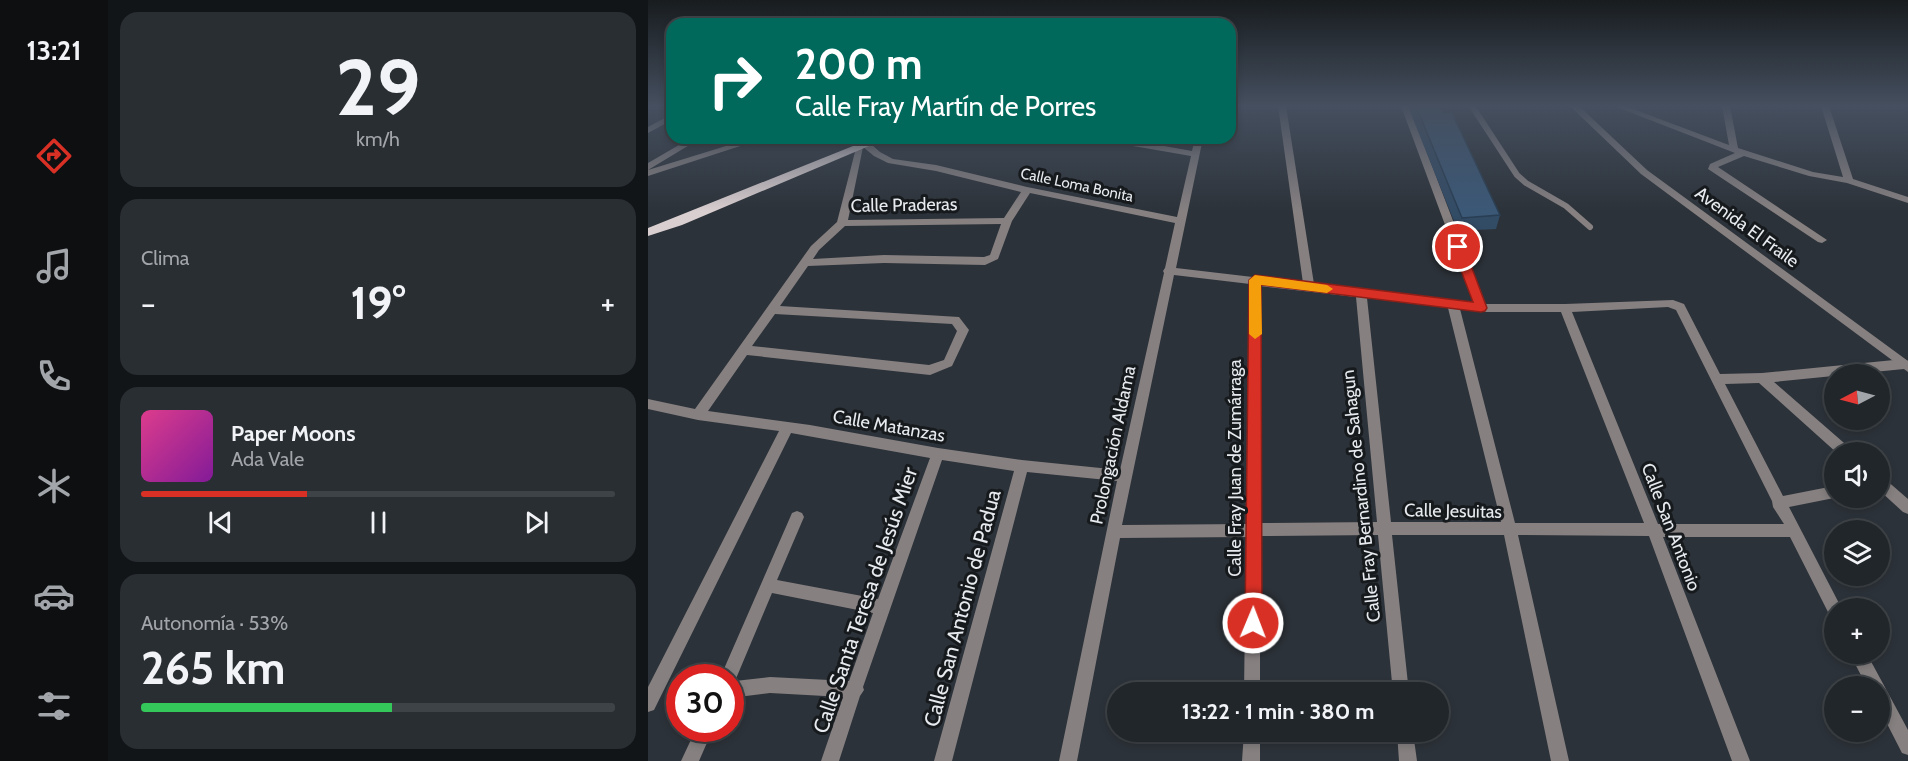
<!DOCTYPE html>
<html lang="es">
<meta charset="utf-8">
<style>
:root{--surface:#21262b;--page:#292e33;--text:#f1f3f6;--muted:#a2a5a9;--line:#3e4347;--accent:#d93025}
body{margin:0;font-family:Cabin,sans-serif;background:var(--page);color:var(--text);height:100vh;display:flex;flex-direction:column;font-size:22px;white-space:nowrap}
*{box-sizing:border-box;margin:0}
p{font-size:20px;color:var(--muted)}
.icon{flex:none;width:33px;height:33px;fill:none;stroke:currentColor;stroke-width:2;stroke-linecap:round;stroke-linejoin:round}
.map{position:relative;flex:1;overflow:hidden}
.sheet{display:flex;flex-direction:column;gap:12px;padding:12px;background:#121518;width:540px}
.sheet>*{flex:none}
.hud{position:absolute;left:18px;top:18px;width:570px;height:126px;border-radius:18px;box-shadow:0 3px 9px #0003,0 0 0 2px var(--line);background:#00695c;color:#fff;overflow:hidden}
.needle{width:39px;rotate:264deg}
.controls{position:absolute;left:1176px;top:364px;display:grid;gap:12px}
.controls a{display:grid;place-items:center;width:66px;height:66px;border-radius:50%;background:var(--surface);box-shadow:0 3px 9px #0003,0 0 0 2px var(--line);font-size:30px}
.speed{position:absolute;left:18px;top:664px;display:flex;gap:12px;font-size:30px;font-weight:700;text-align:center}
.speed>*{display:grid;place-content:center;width:78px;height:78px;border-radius:50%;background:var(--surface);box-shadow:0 3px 9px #0003,0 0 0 2px var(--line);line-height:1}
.speed .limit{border:9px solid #d22;background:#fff;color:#111}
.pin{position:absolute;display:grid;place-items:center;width:51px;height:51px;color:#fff;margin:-26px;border:3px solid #fff;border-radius:50%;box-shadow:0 2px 6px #0007}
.me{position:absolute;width:66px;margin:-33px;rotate:1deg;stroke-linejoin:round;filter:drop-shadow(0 0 4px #0008)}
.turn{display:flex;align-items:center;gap:21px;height:126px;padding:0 30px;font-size:27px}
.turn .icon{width:78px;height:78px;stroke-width:2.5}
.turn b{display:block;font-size:42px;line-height:51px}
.big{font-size:45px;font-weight:700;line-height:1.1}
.sheet .card{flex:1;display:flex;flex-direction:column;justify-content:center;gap:9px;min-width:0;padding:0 21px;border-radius:18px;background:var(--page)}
.sheet .dial{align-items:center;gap:0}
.dial b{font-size:78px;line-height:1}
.song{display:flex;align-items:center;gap:18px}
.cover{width:72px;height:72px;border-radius:9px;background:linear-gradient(135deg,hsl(330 70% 55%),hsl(290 70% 35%))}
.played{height:6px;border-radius:3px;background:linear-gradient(90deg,var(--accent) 35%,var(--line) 35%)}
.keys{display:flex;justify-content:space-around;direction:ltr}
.heat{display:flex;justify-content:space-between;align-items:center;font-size:33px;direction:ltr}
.charge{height:9px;border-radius:4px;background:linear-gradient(90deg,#34c759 53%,var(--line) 0)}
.trip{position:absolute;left:459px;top:682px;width:342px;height:60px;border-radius:30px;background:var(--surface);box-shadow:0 3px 9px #0003,0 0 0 2px var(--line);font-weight:700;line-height:60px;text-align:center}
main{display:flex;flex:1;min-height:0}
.menu{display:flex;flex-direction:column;width:108px;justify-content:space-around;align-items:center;background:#0d0f11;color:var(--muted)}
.menu .icon{width:42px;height:42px}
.menu .current{color:var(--accent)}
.menu b{font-size:27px;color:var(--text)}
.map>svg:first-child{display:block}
</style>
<main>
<nav class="menu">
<b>13:21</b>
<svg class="icon current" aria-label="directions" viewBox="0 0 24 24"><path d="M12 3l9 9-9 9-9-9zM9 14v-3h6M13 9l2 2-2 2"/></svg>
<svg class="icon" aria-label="music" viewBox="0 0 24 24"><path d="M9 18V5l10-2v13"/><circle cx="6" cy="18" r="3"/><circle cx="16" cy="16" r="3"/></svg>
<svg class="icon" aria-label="phone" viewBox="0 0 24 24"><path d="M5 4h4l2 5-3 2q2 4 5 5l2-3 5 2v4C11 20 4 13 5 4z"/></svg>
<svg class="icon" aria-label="climate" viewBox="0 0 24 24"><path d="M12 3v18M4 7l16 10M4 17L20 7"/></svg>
<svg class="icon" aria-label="car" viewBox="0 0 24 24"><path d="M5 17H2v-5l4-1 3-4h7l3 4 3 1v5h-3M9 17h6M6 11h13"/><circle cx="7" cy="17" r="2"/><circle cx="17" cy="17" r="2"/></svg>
<svg class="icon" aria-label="filters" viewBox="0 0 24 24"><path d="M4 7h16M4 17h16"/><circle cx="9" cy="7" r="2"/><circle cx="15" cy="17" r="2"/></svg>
</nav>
<section class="sheet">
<div class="card dial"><b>29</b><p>km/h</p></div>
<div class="card"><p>Clima</p>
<div class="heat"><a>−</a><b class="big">19°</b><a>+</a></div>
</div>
<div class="card">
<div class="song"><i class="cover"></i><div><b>Paper Moons</b><p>Ada Vale</p></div></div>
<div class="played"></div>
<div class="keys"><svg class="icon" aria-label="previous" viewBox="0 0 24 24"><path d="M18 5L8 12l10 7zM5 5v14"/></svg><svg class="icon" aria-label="pause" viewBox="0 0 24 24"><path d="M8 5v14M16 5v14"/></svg><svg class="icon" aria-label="next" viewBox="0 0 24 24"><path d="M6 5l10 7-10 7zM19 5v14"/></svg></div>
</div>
<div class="card"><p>Autonomía · 53%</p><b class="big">265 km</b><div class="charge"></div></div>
</section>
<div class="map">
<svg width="1260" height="761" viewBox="0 0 1260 761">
<rect width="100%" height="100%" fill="#2c3239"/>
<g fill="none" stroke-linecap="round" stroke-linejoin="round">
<!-- service -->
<path stroke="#868081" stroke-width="6" d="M824,106L869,175L878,183L918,206L942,227"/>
<!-- minor -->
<path fill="#868081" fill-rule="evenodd" d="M630,106H638L666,284L826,303L753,106H761L837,304H917L1025,300L1036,304L1072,374L1114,373L1256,359L1260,361V367L1256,369L1126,382L1203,449L1204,453H1189L1111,383L1077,384L1135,496L1186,486V498L1141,507L1194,609H1186V616L1181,614L1142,537H1015L1102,761H1084L1001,536L870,535L921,761H903L856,535H744L761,693H745L730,535L612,536V693H596L598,537L472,538L429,761H411L469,481L379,472L304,761H286L366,471L294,460L215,687L216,690L212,696L191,761H173L195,697L122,693L82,698V678H72L144,513L149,511L154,513L156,517L129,580L230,599L282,458L143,433L6,710L0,712V687L131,431L50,420L0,409V399L47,409L163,246L189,222L208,148L215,146L207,138H216L232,152L245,159L288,165L379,187L529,217L543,156L456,141L452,138H471L544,151L547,138H555L528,268L655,283ZM215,147L226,156L240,163L288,171L373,192L356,218L200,220ZM382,193L527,223L517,268L515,271L516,273L472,470L374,460L290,448L162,425L60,411L99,355L282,375L304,366L321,330L311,317L132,306L160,266L236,263L337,265L350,259L364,221ZM353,224L342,255L336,257L236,255L165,259L171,250L197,226ZM526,275L602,284L598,524L474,525ZM612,286L708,297L729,522L612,523ZM719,298L800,308L853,522H743ZM1020,307L1028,310L1124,501L1125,507L1136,524H1010L924,312ZM812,309L833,312H913L996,523H867ZM127,314L304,324L309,331L296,360L281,365L104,346ZM124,593L225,613L201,681L122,677L87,681Z
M966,106H977L1081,145L1074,106H1082L1090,148L1165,172L1195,177L1173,106H1181L1205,179L1260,197V203L1199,183L1161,176L1096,156L1070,167L1179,240L1174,243L1170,242L1060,169L1062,164L1087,153Z
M24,114V120L0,133V127Z
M43,138H53L0,170V163Z
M104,138H117L0,176V170Z
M1232,477L1237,479L1260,499V514L1255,512L1232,491Z
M1202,654H1219L1260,730V755L1254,753L1232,710V687H1219Z
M48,729H65L51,761H33Z
M596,732H612V761H594Z
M749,732H765L769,761H751Z"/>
<!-- tertiary -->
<path fill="#868081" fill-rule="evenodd" d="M922,106H931L999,170L1260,361V372L993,174Z"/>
<!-- primary -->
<path fill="#dacfd0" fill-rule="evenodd" d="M225,138H240L34,225L0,236V228Z"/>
</g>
<!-- wall -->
<path fill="#334c66" d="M762,106H792L852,215L848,229L810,231L761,109Z"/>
<!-- building -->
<path fill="#3b5877" stroke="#293e53" stroke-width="1.5" d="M768,106H792L795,114L804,113L852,215L814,218Z"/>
<!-- sky -->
<linearGradient id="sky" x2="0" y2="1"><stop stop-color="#181c1f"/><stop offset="0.5" stop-color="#454f5f"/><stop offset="1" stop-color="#454f5f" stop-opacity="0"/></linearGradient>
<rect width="1260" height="212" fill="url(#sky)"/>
<!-- route -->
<path fill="#d93025" stroke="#8d1f18" stroke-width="1.5" d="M810,243L816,247L839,308L837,311L833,312L613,285L614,623L612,629L605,631L599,629L597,623L601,280L607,275L825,302L804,247Z"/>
<!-- slow -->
<path fill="#f59e0b" d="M607,275L679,285L685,289L679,293L613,285L614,334L607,339L601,334V280Z"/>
<g text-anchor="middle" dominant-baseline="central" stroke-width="6" stroke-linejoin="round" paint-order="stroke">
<!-- far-street labels -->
<g font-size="15" fill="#e7eaee" stroke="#171a1d">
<text transform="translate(429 185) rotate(12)">Calle Loma Bonita</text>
</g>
<!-- street labels -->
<g font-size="18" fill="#e7eaee" stroke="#171a1d">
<text transform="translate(256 205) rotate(-1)">Calle Praderas</text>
<text transform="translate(1099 227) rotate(36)">Avenida El Fraile</text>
<text transform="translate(241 426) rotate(10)">Calle Matanzas</text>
<text transform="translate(465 445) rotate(-78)">Prolongación Aldama</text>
<text transform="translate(587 468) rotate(-90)">Calle Fray Juan de Zumárraga</text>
<text transform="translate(713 496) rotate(-96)">Calle Fray Bernardino de Sahagun</text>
<text transform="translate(805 511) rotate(1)">Calle Jesuitas</text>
<text transform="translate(1023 527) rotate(69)">Calle San Antonio</text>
</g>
<!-- near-street labels -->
<g font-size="21" fill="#e7eaee" stroke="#171a1d">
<text transform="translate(217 600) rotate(-71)">Calle Santa Teresa de Jesús Mier</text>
<text transform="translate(314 608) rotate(-75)">Calle San Antonio de Padua</text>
</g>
</g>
</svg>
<div class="controls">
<a><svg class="needle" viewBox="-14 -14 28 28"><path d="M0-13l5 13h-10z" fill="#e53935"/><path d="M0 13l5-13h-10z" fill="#a2a5a9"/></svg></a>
<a><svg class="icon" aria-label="sound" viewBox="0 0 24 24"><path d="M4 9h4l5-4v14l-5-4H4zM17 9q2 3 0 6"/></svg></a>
<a><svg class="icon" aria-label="layers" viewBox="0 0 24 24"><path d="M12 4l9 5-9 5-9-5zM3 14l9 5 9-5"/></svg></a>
<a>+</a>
<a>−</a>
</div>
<div class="speed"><div class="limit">30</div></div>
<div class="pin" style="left:810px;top:247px;background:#d93025"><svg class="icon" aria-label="arrive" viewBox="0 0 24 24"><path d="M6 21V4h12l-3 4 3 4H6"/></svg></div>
<svg class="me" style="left:605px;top:623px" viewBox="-20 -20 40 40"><circle r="17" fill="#d93025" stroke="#fff" stroke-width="3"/><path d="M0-11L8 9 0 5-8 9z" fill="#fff"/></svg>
<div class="trip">13:22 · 1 min · 380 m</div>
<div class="hud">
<div class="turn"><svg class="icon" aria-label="right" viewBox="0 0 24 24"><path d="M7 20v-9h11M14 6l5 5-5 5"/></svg><div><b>200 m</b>Calle Fray Martín de Porres</div></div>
</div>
</div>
</main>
